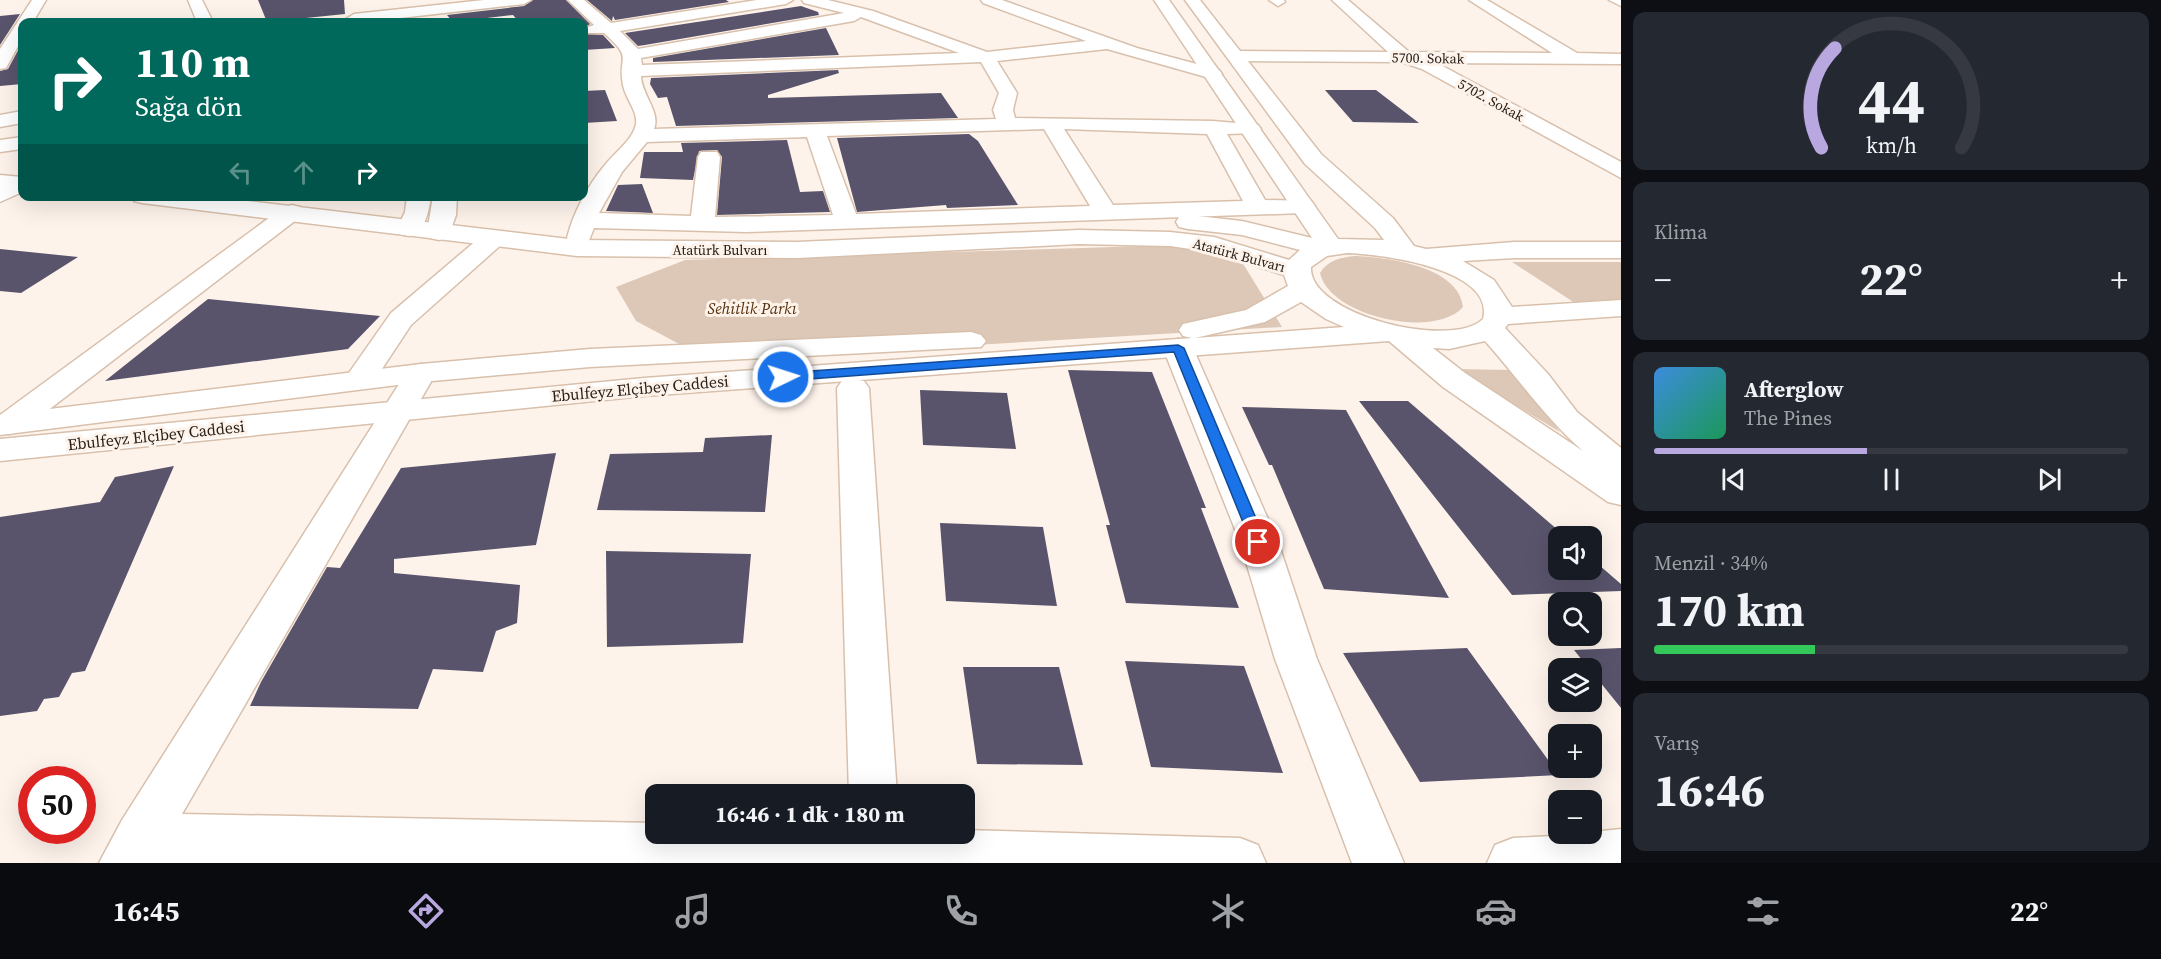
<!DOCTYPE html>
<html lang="tr">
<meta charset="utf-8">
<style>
:root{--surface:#171b24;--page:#242831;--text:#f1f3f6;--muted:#9ea1a6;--line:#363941;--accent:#b9a7df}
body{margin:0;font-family:"Source Serif 4",serif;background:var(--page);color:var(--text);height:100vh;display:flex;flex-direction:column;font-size:22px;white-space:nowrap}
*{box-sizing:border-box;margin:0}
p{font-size:20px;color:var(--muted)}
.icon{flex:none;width:33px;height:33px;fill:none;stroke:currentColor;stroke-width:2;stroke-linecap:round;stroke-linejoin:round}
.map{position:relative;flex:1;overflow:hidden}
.panel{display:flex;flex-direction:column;gap:12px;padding:12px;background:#0d0f14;width:540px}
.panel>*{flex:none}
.hud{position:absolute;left:18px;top:18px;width:570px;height:183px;border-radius:12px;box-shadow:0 6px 24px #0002;background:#00695c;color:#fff;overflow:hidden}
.fabs{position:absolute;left:1548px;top:526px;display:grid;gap:12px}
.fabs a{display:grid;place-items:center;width:54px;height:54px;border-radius:12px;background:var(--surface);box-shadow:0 6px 24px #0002;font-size:30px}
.speed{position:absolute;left:18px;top:766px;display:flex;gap:12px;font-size:30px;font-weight:700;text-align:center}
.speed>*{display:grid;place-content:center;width:78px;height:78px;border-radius:50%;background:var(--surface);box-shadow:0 6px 24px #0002;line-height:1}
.speed .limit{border:9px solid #d22;background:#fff;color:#111}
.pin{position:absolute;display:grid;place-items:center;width:51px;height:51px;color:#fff;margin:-26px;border:3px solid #fff;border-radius:50%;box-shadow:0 2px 6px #0007}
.me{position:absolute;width:66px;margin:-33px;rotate:86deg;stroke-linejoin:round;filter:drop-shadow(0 0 4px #0008)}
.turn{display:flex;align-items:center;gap:21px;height:126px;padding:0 18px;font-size:27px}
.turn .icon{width:78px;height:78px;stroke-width:2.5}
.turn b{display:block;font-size:42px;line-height:51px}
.lanes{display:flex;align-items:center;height:57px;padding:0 18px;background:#0003;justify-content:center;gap:30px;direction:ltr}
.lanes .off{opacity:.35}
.big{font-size:45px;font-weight:700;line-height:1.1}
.panel .widget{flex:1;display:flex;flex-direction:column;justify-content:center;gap:9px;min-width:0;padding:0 21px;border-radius:12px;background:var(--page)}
.panel .dial{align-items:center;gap:0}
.dial svg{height:156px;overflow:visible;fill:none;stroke:var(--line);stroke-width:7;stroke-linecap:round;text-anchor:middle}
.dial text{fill:var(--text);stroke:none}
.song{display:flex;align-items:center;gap:18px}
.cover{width:72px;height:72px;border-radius:9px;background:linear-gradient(135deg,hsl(210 70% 55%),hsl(150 70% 35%))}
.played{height:6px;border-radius:3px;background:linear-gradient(90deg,var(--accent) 45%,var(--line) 45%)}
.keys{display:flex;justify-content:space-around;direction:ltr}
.heat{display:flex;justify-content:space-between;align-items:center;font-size:33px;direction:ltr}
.charge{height:9px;border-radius:4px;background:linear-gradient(90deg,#34c759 34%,var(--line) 0)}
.trip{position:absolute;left:645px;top:784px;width:330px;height:60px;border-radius:12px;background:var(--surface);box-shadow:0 6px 24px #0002;font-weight:700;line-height:60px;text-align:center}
.dock{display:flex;height:96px;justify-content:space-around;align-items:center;background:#090b0e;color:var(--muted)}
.dock .icon{width:42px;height:42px}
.dock .on{color:var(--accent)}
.dock b{font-size:27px;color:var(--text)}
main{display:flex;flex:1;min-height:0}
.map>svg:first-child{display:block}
</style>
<main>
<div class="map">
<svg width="1621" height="863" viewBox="0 0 1621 863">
<rect width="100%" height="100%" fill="#fef3eb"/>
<!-- green -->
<path fill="#ddc8b7" d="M1180,245L1234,249L1282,327L750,358L696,353L636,321L616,287L685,260Z
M1354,256C1386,257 1459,266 1463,307C1434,340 1329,316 1320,273C1328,260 1339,258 1354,256Z
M1512,262H1621V302L1581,307Z
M1456,369L1511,370L1560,432Z"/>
<!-- building -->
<path fill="#59546c" d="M258,0H344L345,14L267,22Z
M533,0H566L590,24L584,29L586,34L603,35L615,48L584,50V22H519L513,15L453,22L447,15L524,6Z
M587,0H726L729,2L615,20L613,16L612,21Z
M801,6L818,12L819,15L645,45L638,46L625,33Z
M20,14L0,45V16Z
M826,28L839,55L653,62V58Z
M22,43V84L0,86V71L8,69Z
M838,70L839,73L768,95V98L941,93L958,118L676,126L667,97L658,98L650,84L651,78Z
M605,90L617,121L584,123V91Z
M1325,90H1376L1419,123L1353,122Z
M969,134L978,141L1018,205L947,208L946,205L857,212L837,138Z
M787,140L800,192L823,191L830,212L717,215L722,157L717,150L699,151L693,180L640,178L644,152H683L681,143Z
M642,184L653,213L606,211L618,185Z
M0,249L78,257L21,293L0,291Z
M208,299L380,316L348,349L105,381Z
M1068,370L1152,372L1206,508H1201L1239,608L1126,603L1106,525H1110Z
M920,390L1007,393L1016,449L923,445Z
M1359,401H1408L1566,537H1558V570H1592V559L1621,584V591L1512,595Z
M1242,407L1346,410L1449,598L1324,589L1272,465H1269Z
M772,435L765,512L597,510L610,454L703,452L705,438Z
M556,453L536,545L394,559V573L520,585L517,623L496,631L483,672L433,669L418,709L250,706L261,682L327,567L340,568L401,468Z
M174,466L85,671L72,673L59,697L44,699L37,711L0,716V517L100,502L115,477Z
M940,523L1043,527L1057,606L946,601Z
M606,551L751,554L743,643L607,647Z
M1467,648L1559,775L1420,782L1343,653Z
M1621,648V708L1574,650Z
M1125,661L1244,666L1283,773L1151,767Z
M963,667H1059L1083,765L977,764Z"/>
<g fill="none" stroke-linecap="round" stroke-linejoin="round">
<!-- minor casing -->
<g stroke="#d8c0ac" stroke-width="3">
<path id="minor" d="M32,0H46L33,22H22V39L6,68L0,69V49Z
M188,0H202L213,22H197Z
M484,0H531L524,4L365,22H349L346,19L354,14Z
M568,0H584L611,23L757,0H793L786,4L620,31L638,49L844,13L804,3L802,0H828L873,11L987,52L1086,41L983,3L981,0H1002L1137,48L1219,70L1222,74L1213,79L1107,49L997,61L1017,93L1013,110L1015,118L1213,121L1258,125L1261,129L1258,133L1227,134L1265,200L1311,201L1315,206L1311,211L1303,213L746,232L594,228L588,243L579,245L570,243L567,238C573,213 588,185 605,165C614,153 633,140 636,124C638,111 625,98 623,85C617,54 635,61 604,33H588L586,30L588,27L594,25ZM861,17L959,53L642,65L641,58L854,21ZM981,62L999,93L993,110L996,119L654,129C661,112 641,94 641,76ZM1044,129L1090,206L856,214L827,136ZM1064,129L1207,134L1243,201L1113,205ZM807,137L833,215L715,217L720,157L717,152H701L698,157L691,216L599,213L622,172L647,142Z
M1269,0H1284L1285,2L1278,6Z
M1332,0H1348L1409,52L1552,53L1469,0H1487L1577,53L1621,54V64L1437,63L1621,162V178L1422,69L1401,62L1235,61L1226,56L1235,51L1388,52Z
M1609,0H1621V6Z
M22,111V123L0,127V115Z
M22,137V149L0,152V140Z
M22,178V192L0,202V186Z
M407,196H431C429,211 426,222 418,234L409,236L400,234L397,229L405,212Z
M433,196H457L456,215L448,238L439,240L430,238L427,233Z
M292,205L300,207L304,212L300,217L21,431L9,434L0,432V415L284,207Z
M493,232L502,234L505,239L502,244L411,325L370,387L359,389L348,387L344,380L391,313L484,234Z
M1178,339L1188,342L1193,348L1278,542L1317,659L1404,863H1352L1275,659L1240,542L1163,348L1168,342Z
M421,364L432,367L436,373L182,814L656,823V834H964V830L1240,838L1258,845L1266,863H99L122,820L406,373L410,367Z
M853,379L864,381L869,388L897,795H849L837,388L842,381Z
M1621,829V863H1487L1495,845L1513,838L1592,834V832Z"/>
</g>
<!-- major casing -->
<g stroke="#d8c0ac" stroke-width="3">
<path id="major" d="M1154,0H1169L1338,239L1384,240L1375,228L1305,164L1185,0H1200L1321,154L1393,218L1414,246L1426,249L1514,242H1621V258H1514L1463,261L1494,280L1512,307L1621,300V316L1508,324L1505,328L1548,374L1577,412L1621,448V505L1608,502L1443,387L1389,341L644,396L0,461V439L644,378L1192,338L1183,336L1179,330L1183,324L1246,310L1288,286L1284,275L1211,252L1170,246L1079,244L797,258L577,256L142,203L134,201L131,196H205L577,240L797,242L1079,230L1170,232L1214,237L1289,260L1300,250L1242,235L1188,229L1179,227L1176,222L1179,217L1188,215L1242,221L1312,238ZM1347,253C1379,254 1496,268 1483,319C1452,350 1308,315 1311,267L1327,256ZM1301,302L1326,319L1344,327L1195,338L1265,322ZM1485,341C1518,378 1546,419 1583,451L1465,373L1433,348L1449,349Z
M0,175L22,177V191L0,189Z
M971,332L981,335L986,341L981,347L590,367L421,382L0,435V415L421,364L590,349Z"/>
</g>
<!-- minor -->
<use href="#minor" fill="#fff" fill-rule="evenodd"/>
<!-- major -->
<use href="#major" fill="#fff" fill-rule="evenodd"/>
</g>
<!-- route -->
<path fill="#1a73e8" stroke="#114b97" stroke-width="1.5" d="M1178,345L1184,348L1266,542L1264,546H1253L1251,542L1174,352L783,381L777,377L783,373Z"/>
<g text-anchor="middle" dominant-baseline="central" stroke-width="6" stroke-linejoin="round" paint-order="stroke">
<!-- far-street labels -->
<g font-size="14" fill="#2a211a" stroke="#fef3eb">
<text transform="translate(1428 58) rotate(1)">5700. Sokak</text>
<text transform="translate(1491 100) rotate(29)">5702. Sokak</text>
<text x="720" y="250">Atatürk Bulvarı</text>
<text transform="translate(1239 255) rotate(15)">Atatürk Bulvarı</text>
</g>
<!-- park labels -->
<g font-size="16" font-style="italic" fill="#55310c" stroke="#fef3eb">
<text x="752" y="308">Sehitlik Parkı</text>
</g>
<!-- street labels -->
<g font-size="16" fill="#2a211a" stroke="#fef3eb">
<text transform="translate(640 388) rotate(-5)">Ebulfeyz Elçibey Caddesi</text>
<text transform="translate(156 435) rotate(-6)">Ebulfeyz Elçibey Caddesi</text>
</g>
</g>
</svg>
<div class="fabs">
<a><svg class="icon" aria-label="sound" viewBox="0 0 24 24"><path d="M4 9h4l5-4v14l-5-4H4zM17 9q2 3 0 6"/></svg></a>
<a><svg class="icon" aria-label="search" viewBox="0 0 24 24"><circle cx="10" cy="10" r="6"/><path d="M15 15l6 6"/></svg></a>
<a><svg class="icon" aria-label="layers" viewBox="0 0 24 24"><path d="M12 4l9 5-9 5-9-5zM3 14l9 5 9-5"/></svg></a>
<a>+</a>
<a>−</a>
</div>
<div class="speed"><div class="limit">50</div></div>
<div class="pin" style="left:1258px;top:542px;background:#d93025"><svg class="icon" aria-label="arrive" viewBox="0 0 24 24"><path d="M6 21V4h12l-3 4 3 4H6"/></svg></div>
<svg class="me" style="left:783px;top:377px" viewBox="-20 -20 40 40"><circle r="17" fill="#1a73e8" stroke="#fff" stroke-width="3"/><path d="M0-11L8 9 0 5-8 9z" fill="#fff"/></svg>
<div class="trip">16:46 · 1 dk · 180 m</div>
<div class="hud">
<div class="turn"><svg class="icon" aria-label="right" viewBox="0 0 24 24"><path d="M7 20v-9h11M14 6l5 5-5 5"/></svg><div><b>110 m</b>Sağa dön</div></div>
<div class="lanes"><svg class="icon off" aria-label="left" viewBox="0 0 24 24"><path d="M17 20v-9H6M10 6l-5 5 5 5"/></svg><svg class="icon off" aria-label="ahead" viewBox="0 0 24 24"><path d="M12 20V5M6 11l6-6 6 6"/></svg><svg class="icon" aria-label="right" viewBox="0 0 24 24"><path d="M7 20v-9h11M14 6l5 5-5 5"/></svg></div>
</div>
</div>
<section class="panel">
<div class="widget dial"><svg viewBox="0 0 100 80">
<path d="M14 69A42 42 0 1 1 86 69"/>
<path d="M14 69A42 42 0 0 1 21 18" stroke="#b9a7df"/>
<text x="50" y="56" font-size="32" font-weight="700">44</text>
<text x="50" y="72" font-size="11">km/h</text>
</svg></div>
<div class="widget"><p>Klima</p>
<div class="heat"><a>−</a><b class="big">22°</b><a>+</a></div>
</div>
<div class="widget">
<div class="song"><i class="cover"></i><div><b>Afterglow</b><p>The Pines</p></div></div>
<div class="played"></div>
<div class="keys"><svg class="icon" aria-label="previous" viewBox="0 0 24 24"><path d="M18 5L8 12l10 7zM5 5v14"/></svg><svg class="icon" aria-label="pause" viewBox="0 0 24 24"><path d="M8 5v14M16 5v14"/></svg><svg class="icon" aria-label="next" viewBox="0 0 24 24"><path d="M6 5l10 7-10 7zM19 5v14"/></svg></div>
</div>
<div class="widget"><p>Menzil · 34%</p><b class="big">170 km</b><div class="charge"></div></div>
<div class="widget"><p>Varış</p><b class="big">16:46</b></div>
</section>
</main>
<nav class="dock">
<b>16:45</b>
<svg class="icon on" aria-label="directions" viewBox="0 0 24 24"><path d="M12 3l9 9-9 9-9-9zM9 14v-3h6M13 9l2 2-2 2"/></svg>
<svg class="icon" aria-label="music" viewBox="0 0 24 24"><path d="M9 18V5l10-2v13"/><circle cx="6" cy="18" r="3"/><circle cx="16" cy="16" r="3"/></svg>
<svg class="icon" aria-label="phone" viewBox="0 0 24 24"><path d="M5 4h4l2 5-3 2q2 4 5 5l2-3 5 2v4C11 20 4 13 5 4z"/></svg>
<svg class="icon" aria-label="climate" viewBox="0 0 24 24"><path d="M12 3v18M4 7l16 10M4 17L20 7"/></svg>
<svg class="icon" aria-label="car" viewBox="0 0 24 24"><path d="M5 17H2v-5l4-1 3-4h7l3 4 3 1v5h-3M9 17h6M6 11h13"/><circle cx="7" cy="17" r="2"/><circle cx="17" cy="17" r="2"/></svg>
<svg class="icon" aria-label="filters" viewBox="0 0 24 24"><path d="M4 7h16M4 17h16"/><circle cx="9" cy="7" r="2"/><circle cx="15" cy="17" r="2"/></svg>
<b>22°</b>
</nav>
